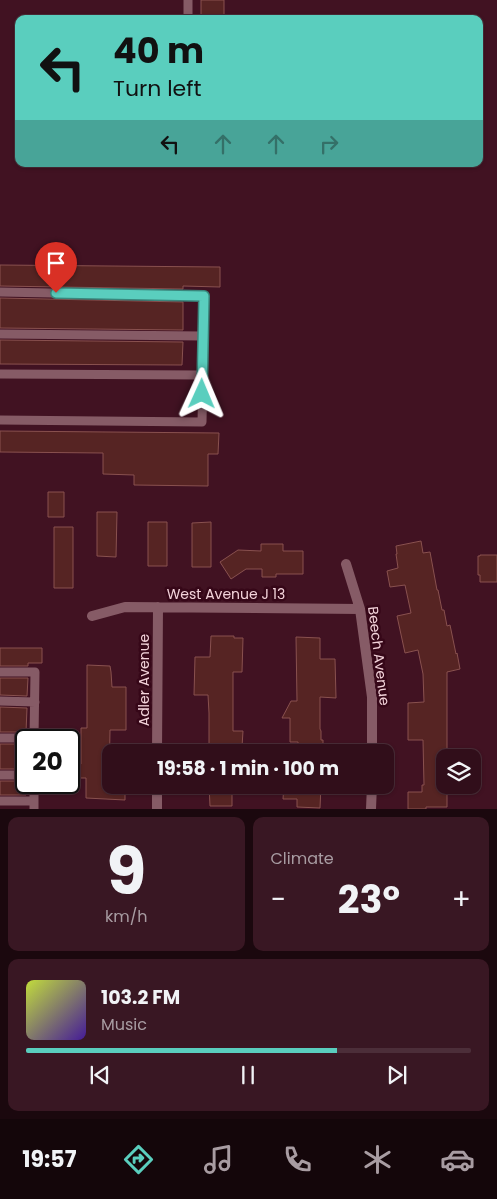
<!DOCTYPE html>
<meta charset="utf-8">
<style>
:root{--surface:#310e1a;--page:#391723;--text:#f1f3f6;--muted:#a89ca2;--line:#4c2e39;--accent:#5acebe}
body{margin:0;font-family:Poppins,sans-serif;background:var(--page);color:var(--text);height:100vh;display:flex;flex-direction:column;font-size:19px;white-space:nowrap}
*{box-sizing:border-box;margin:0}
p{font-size:16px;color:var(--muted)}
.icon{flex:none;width:28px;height:28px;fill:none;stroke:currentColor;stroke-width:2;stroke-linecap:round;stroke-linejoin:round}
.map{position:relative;height:809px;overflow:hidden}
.drawer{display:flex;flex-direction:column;gap:8px;padding:8px;background:#1b080e;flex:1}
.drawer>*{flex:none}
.banner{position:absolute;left:15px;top:15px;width:468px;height:152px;border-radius:10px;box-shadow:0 1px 4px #0004,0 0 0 1px var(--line);background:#5acebe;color:#111;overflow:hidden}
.fabs{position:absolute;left:436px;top:749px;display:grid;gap:10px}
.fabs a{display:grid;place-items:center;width:45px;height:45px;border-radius:10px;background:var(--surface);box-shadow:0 1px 4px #0004,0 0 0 1px var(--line);font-size:25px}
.speed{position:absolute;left:15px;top:729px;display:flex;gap:10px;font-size:25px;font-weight:700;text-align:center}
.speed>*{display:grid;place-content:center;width:65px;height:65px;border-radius:50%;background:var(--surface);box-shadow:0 1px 4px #0004,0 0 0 1px var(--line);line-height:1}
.speed .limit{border:2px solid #111;border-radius:8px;background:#fff;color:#111}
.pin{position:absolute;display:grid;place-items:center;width:42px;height:42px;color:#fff;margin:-51px -21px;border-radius:50% 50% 50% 0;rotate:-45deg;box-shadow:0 0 5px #0007}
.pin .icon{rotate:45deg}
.me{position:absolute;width:55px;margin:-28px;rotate:1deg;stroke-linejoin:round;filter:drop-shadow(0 0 4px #0008)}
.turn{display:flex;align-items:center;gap:18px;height:105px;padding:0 15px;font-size:22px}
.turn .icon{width:65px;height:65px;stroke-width:2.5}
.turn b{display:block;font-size:35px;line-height:42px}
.lanes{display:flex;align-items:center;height:48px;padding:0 15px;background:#0003;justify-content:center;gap:25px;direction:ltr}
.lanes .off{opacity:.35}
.big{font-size:38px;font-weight:700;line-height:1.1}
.drawer .widget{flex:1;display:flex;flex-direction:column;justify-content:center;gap:8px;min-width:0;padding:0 18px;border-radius:10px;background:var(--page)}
.drawer .dial{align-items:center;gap:0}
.dial b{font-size:65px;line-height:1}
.song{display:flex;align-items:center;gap:15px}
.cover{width:60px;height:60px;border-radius:8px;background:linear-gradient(135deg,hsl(70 70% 55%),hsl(260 70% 35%))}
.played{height:5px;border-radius:2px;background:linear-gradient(90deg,var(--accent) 70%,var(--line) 70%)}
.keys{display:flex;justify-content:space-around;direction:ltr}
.heat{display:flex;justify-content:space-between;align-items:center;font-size:28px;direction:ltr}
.drawer .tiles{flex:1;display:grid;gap:8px;grid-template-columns:1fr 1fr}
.widget:last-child{grid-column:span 2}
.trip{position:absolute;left:102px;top:744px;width:292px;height:50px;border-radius:10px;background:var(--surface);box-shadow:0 1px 4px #0004,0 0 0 1px var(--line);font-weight:700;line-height:50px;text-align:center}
.menu{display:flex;height:80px;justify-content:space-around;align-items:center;background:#14060a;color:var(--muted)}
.menu .icon{width:35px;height:35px}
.menu .active{color:var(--accent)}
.menu b{font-size:22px;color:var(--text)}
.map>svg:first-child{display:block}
</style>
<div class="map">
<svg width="497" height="809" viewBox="0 0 497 809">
<rect width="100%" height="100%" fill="#411222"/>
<!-- building -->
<path fill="#562423" stroke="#89514f" d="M201,0H224V19H201Z
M0,265L220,267V287L183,286V289L0,286Z
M0,298L183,302V330L0,328Z
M0,340L183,342L182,365L0,364Z
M0,431L219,433L218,454H208V486L134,485V475L103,474V453L0,452Z
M48,492H64V517H48Z
M97,512H117L116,557L97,556Z
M148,522H167V566H148Z
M211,522V567H192V523Z
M54,527H73V588H54Z
M421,541L423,553L430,552L437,590H438L442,610H444L447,626L450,625L456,654L457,653L460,669L447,672V758H445V785H447V807H426V809H408V792H422V785H424L423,740H408V703L424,702L423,674L418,650L405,653L397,616L411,613L405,585L390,587L387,571L398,568L396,554H397L396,546Z
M261,544H283V551H303V574H276V577H262V569H246L231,579L220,562L238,550L261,551Z
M480,555H497V582H480V575H478V556H480Z
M211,636H234V638H243L242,672H233V731H243L242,747H233V752H209V713L208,695H194L195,657H210Z
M296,637L320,638V659H335L336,698L320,697V729L321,731V740H323V752H298V742H290V718H282L291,701H297Z
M0,648H42V663H28V666H0Z
M87,665L110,666L111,672L112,687H126V730H110L109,783H111V785H125V800L86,798V778H78V764H81V728H87Z
M0,678H28L27,696L0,695Z
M0,707L27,708L26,732H0Z
M0,744H26V769H0Z
M0,781H26V795H0Z
M209,785H232V806H210Z
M284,785H321L320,808L297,807V799H283Z"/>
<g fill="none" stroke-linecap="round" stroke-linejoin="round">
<!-- lane -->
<path stroke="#865b66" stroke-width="9" d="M188,19V0
M0,292L204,296L203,375L0,374
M0,334L203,336
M0,420L202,422L203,375
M0,672H35L34,738
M0,701L35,702
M0,738H34V740
M0,775H26
M34,782V809
M0,801H34"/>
<!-- street -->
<path stroke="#865b66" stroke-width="10" d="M346,564L360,609L372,697V752
M92,616L125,607L360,609
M157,752L158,607
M157,809V785
M371,809L372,785"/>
</g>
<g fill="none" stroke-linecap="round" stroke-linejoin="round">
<!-- route casing -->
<g stroke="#3a867c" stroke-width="12">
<path id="route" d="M56,293L204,296L202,394"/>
</g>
<!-- route -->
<use href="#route" stroke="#5acebe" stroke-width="9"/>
</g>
<g text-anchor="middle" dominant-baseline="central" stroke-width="5" stroke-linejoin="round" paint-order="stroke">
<!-- street labels -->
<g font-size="14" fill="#f3d3da" stroke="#360718">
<text x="226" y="594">West Avenue J 13</text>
<text transform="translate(379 656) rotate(83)">Beech Avenue</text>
<text transform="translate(144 680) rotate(-90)">Adler Avenue</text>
</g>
</g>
</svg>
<div class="fabs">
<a><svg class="icon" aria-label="layers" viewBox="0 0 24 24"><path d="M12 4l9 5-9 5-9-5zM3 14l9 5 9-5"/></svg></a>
</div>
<div class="speed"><div class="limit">20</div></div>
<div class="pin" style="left:56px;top:293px;background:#d93025"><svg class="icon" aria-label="arrive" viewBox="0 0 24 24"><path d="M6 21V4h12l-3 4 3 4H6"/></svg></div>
<svg class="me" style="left:202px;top:394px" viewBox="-20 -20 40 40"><path d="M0-17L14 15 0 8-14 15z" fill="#5acebe" stroke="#fff" stroke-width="4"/></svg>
<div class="trip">19:58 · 1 min · 100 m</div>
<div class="banner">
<div class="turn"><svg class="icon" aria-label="left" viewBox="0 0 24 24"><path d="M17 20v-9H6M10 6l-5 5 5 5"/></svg><div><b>40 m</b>Turn left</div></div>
<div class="lanes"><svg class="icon" aria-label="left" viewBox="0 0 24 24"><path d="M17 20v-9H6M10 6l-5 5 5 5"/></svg><svg class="icon off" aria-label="ahead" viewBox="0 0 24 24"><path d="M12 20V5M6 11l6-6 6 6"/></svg><svg class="icon off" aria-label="ahead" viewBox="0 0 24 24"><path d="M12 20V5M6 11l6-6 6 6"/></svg><svg class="icon off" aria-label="right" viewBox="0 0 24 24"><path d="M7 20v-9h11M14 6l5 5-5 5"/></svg></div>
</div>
</div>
<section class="drawer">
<div class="tiles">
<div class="widget dial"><b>9</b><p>km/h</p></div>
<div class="widget"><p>Climate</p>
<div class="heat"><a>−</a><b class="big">23°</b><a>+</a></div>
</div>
<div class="widget">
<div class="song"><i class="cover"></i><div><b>103.2 FM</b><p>Music</p></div></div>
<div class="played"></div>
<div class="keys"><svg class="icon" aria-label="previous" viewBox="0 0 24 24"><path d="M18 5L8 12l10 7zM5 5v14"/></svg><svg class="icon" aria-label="pause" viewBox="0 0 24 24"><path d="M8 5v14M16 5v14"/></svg><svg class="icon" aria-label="next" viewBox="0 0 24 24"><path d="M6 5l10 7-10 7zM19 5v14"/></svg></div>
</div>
</div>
</section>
<nav class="menu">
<b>19:57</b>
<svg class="icon active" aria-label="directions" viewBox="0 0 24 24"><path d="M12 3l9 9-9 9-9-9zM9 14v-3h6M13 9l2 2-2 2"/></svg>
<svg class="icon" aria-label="music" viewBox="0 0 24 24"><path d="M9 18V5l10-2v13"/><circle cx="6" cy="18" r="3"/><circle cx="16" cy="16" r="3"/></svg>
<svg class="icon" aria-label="phone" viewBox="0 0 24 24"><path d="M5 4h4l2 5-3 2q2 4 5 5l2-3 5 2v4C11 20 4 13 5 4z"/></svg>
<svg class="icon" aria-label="climate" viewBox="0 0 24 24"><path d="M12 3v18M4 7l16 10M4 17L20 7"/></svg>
<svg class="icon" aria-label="car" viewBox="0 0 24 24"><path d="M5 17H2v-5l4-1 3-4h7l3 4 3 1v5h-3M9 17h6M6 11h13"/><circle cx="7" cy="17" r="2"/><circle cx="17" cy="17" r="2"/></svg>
</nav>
